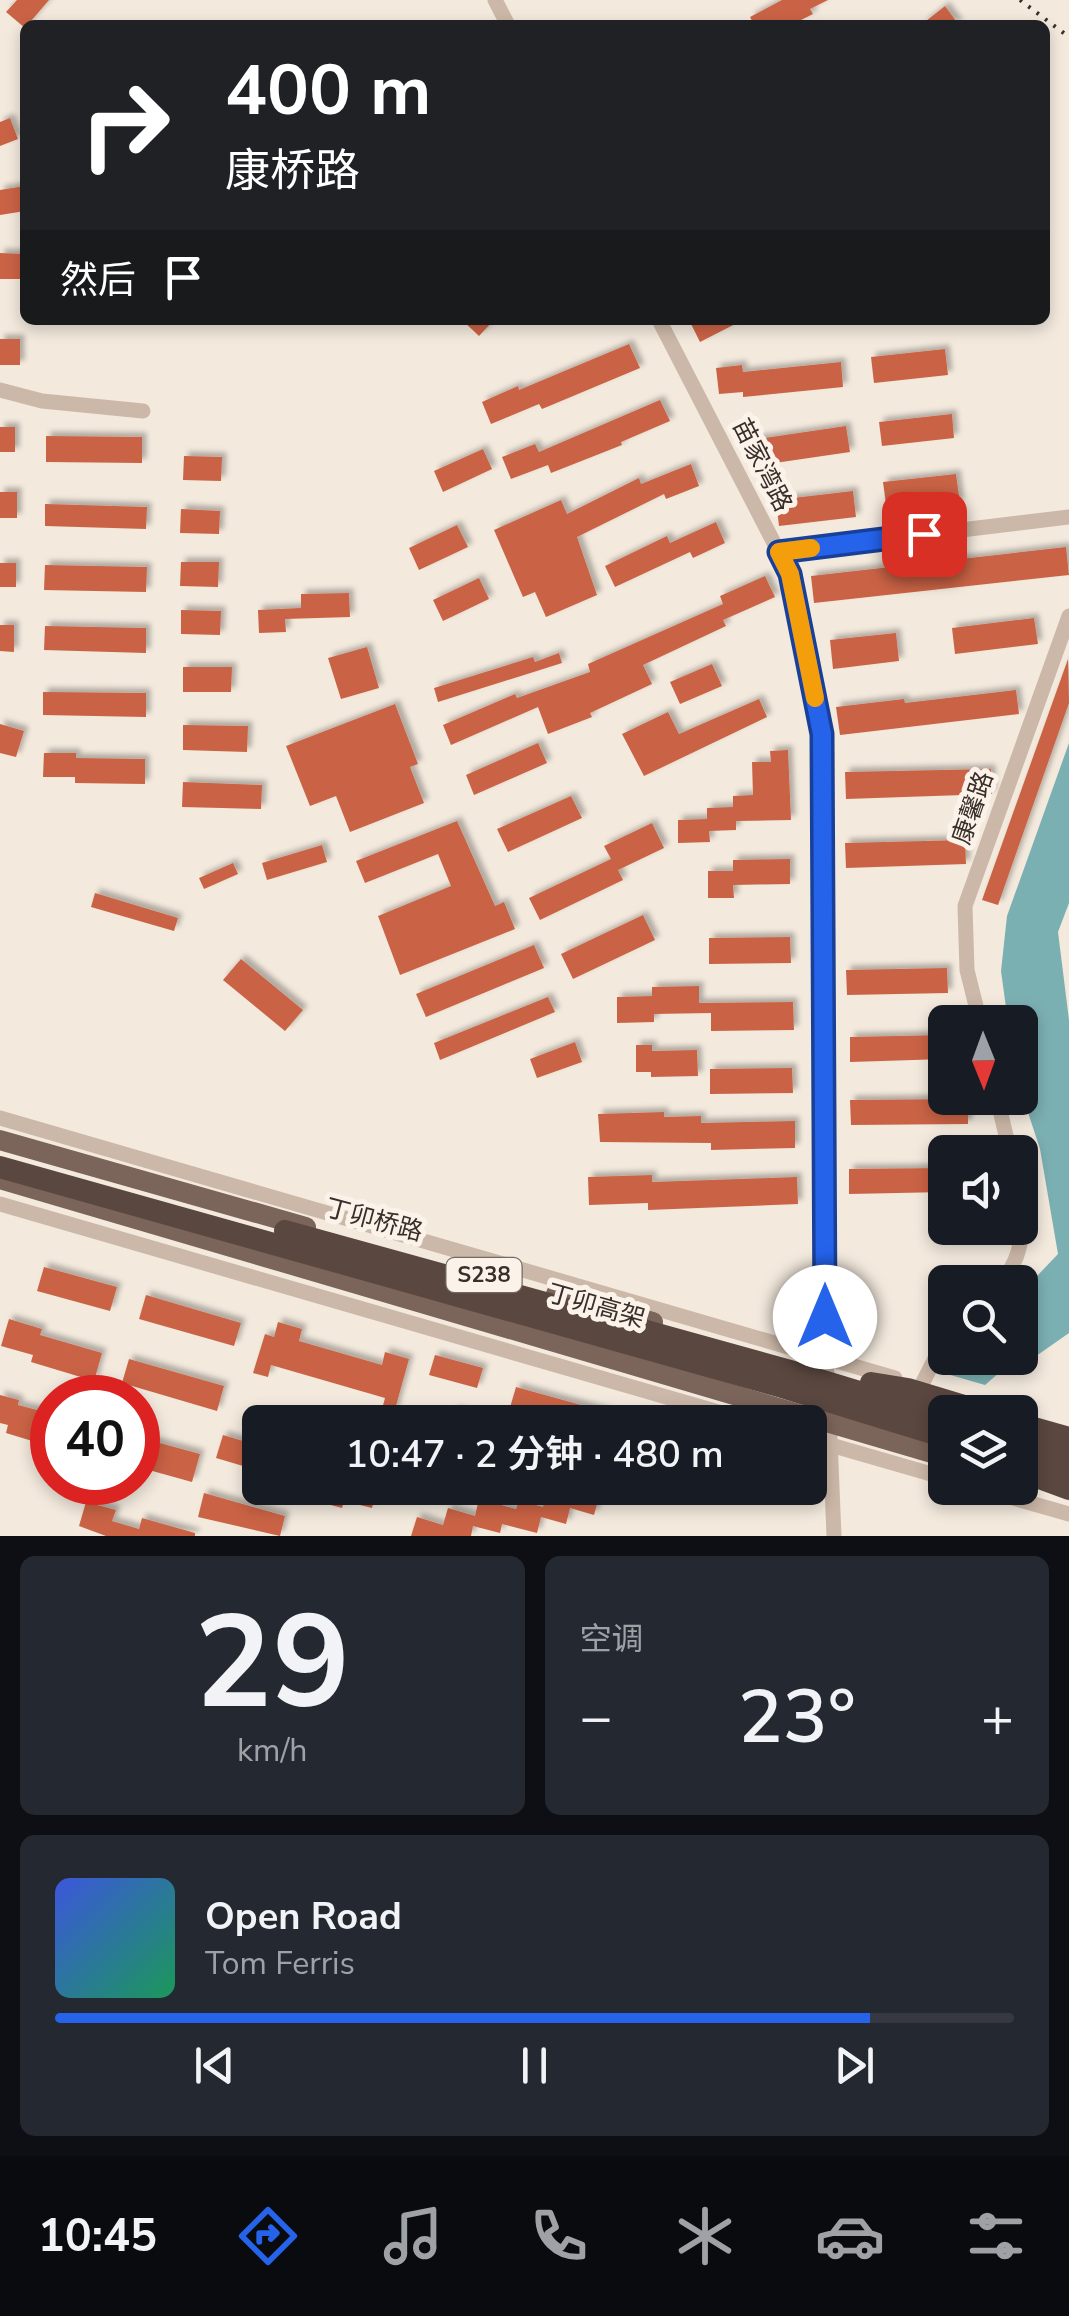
<!DOCTYPE html>
<html lang="zh">
<meta charset="utf-8">
<style>
:root{--surface:#171b24;--page:#242831;--text:#f1f3f6;--muted:#9ea1a6;--line:#363941;--accent:#2563eb}
body{margin:0;font-family:"Nunito Sans","Noto Sans SC",sans-serif;background:var(--page);color:var(--text);height:100vh;display:flex;flex-direction:column;font-size:38px;white-space:nowrap}
*{box-sizing:border-box;margin:0}
p{font-size:32px;color:var(--muted)}
.icon{flex:none;width:55px;height:55px;fill:none;stroke:currentColor;stroke-width:2;stroke-linecap:round;stroke-linejoin:round}
.map{position:relative;height:1536px;overflow:hidden}
.details{display:flex;flex-direction:column;gap:20px;padding:20px;background:#0d0f14;flex:1}
.details>*{flex:none}
.guide{position:absolute;left:20px;top:20px;width:1030px;height:305px;border-radius:15px;box-shadow:0 5px 15px #0003;background:#202124;color:#fff;overflow:hidden}
.needle{width:65px;rotate:179deg}
.buttons{position:absolute;left:928px;top:1005px;display:grid;gap:20px}
.buttons a{display:grid;place-items:center;width:110px;height:110px;border-radius:15px;background:var(--surface);box-shadow:0 5px 15px #0003;font-size:50px}
.speed{position:absolute;left:30px;top:1375px;display:flex;gap:20px;font-size:50px;font-weight:700;text-align:center}
.speed>*{display:grid;place-content:center;width:130px;height:130px;border-radius:50%;background:var(--surface);box-shadow:0 5px 15px #0003;line-height:1}
.speed .limit{border:15px solid #d22;background:#fff;color:#111}
.pin{position:absolute;display:grid;place-items:center;width:85px;height:85px;color:#fff;margin:-42px;border-radius:20px;box-shadow:0 5px 15px #0006}
.me{position:absolute;width:110px;margin:-55px;rotate:0deg;stroke-linejoin:round;filter:drop-shadow(0 0 8px #0008)}
.turn{display:flex;align-items:center;gap:35px;height:210px;padding:0 40px;font-size:45px}
.turn .icon{width:130px;height:130px;stroke-width:2.5}
.turn b{display:block;font-size:70px;line-height:85px}
.then{display:flex;align-items:center;height:95px;padding:0 40px;background:#0003;gap:20px;font-size:38px}
.big{font-size:75px;font-weight:600;line-height:1.1}
.details .tile{flex:1;display:flex;flex-direction:column;justify-content:center;gap:15px;min-width:0;padding:0 35px;border-radius:15px;background:var(--page)}
.details .dial{align-items:center;gap:0}
.dial b{font-size:130px;line-height:1}
.song{display:flex;align-items:center;gap:30px}
.cover{width:120px;height:120px;border-radius:15px;background:linear-gradient(135deg,hsl(230 70% 55%),hsl(150 70% 35%))}
.played{height:10px;border-radius:5px;background:linear-gradient(90deg,var(--accent) 85%,var(--line) 85%)}
.keys{display:flex;justify-content:space-around;direction:ltr}
.heat{display:flex;justify-content:space-between;align-items:center;font-size:55px;direction:ltr}
.details .tiles{flex:1;display:grid;gap:20px;grid-template-columns:1fr 1fr}
.tile:last-child{grid-column:span 2}
.trip{position:absolute;left:242px;top:1405px;width:585px;height:100px;border-radius:15px;background:var(--surface);box-shadow:0 5px 15px #0003;font-weight:600;line-height:100px;text-align:center}
.tab-bar{display:flex;height:160px;justify-content:space-around;align-items:center;background:#090b0e;color:var(--muted)}
.tab-bar .icon{width:70px;height:70px}
.tab-bar .selected{color:var(--accent)}
.tab-bar b{font-size:45px;color:var(--text)}
.map>svg:first-child{display:block}
</style>
<div class="map">
<svg width="1069" height="1536" viewBox="0 0 1069 1536">
<defs>
<filter id="shadow"><feDropShadow dx="4.5" dy="-4.5" stdDeviation="2.5" flood-color="#0004"/></filter>
</defs>
<rect width="100%" height="100%" fill="#f3e9dd"/>
<!-- water -->
<path fill="#7bb0b2" d="M1069,743V903L1058,932L1069,1020V1333L1039,1354L1008,1365L985,1385L947,1374L957,1358H1020V1294L1058,1254L1040,1149L1020,1088V1022H1008L1001,971L1007,916Z"/>
<!-- building -->
<path fill="#ca6444" filter="url(#shadow)" d="M17,0H49L25,28L6,12Z
M782,0H828L810,9L813,14L791,25H754L750,17Z
M945,6L959,25H921Z
M10,118L18,139L0,146V122Z
M25,186V211L0,215V190Z
M0,253L25,254V279H0Z
M462,320H494L479,336Z
M689,320H743L700,342Z
M0,339H20V365H0Z
M629,344L640,368L542,409L539,404L491,424L482,402L518,386L519,390Z
M945,349L948,375L874,383L871,357Z
M841,362L843,387L743,397V392L719,394L716,368L742,365L743,372Z
M660,400L670,421L621,442L622,445L551,473L548,465L511,479L502,457L535,444L539,452Z
M952,414L954,438L882,446L879,422Z
M846,426L850,452L754,466L751,440Z
M0,427H15V452H0Z
M46,436L142,437V463L46,462Z
M483,449L492,469L443,492L434,471Z
M184,456L222,457L221,481L183,480Z
M691,464L699,486L666,499L664,494L577,537L597,595L546,617L535,592L523,597L494,530L561,500L567,514L639,478L641,484Z
M956,474L960,503L887,512L883,482Z
M853,491L856,517L779,526L776,500Z
M0,492H17V518H0Z
M45,504L147,507L146,529L45,526Z
M181,509L220,511L219,534L180,533Z
M716,522L725,543L693,558L690,552L615,587L605,566L667,536L670,543Z
M457,525L468,547L419,570L409,548Z
M1066,547L1069,575L814,603L811,576Z
M181,562H219L218,587L180,586Z
M0,563H16V587H0Z
M45,565L147,567L146,592L44,590Z
M765,576L775,597L723,620L726,626L643,665L652,684L590,713L592,717L548,734L538,707L451,745L443,725L515,694L517,698L590,672L588,664L723,604L720,596Z
M479,578L489,599L443,621L433,600Z
M349,593L350,617L285,619L286,632L259,633L258,610L301,608V594Z
M181,610L221,611L220,635L181,634Z
M1034,618L1038,644L955,654L952,628Z
M0,625H14V652L0,651Z
M45,626L146,628V653L44,650Z
M896,633L899,661L833,669L830,640Z
M367,647L379,688L341,699L328,658Z
M559,653L562,663L438,702L434,688L533,657L535,662Z
M1068,659L1069,703L998,905L982,900Z
M712,664L722,686L680,704L670,682Z
M183,667H232L231,692H183Z
M1016,690L1019,714L840,735L836,707L904,699L905,703Z
M43,692L146,693V717L43,715Z
M759,699L767,717L644,776L622,734L668,712L679,734Z
M395,704L418,764L410,767L424,803L350,832L336,796L310,806L286,746Z
M0,724L24,731L16,757L0,753Z
M183,725L248,726L247,752L183,750Z
M538,743L547,763L474,795L466,775Z
M788,750L791,820L736,821V830L709,831L710,842L678,843V820L707,819V808L733,807V796L753,795L752,762H771L770,751Z
M44,753H76V758L145,759V784L75,783V777H43Z
M991,769L992,794L846,799L845,772Z
M183,782L262,785L261,809L182,807Z
M571,796L582,818L508,852L497,829Z
M457,821L495,906L504,902L515,929L400,975L378,916L451,886L438,854L365,883L356,861Z
M652,823L664,848L618,870L623,880L540,920L529,898L611,859L604,846Z
M965,840L966,864L846,868L845,843Z
M322,845L327,862L267,880L262,863Z
M790,859V884L733,885L734,898H708V871H733V860Z
M233,863L238,874L204,889L199,878Z
M95,893L178,918L174,931L91,907Z
M643,915L655,940L573,979L561,954Z
M790,937L791,963L709,964V938Z
M534,945L544,968L426,1017L416,994Z
M241,959L303,1010L285,1031L223,980Z
M947,968L948,993L847,995L846,970Z
M699,986V1003L793,1002L794,1030L711,1031V1013L654,1014V1022L617,1023V997L652,996V987Z
M548,997L555,1012L440,1060L434,1043Z
M945,1035V1059L850,1062V1037Z
M575,1042L582,1062L537,1078L530,1059Z
M636,1045H652V1051L697,1050L698,1076L651,1077V1072H636Z
M792,1068L793,1093L710,1094V1069Z
M968,1099V1124L851,1125L850,1100Z
M664,1112V1117L701,1116V1123L795,1121V1148L711,1150V1143L600,1142L598,1114Z
M945,1168V1192L849,1194V1169Z
M652,1175V1182L797,1177L798,1204L648,1210V1203L589,1205L588,1177Z
M44,1267L117,1287L110,1311L37,1291Z
M146,1295L241,1323L234,1346L139,1319Z
M9,1319L42,1329L40,1335L102,1353L94,1381L31,1362L33,1355L1,1346Z
M278,1322L302,1329L299,1341L382,1365L385,1352L409,1359L394,1413L382,1409L385,1398L271,1365L268,1377L253,1373L265,1334L274,1337Z
M435,1355L483,1368L477,1388L429,1375Z
M129,1359L224,1386L217,1411L122,1383Z
M516,1387L610,1413L607,1422H551L509,1411Z
M0,1395L19,1400L18,1405L52,1414V1447L6,1433L8,1425L0,1423Z
M454,1410L489,1420V1422H451Z
M223,1435L260,1446V1471L216,1458Z
M138,1437L200,1454L192,1482L138,1467Z
M311,1488H377L372,1508L344,1501L342,1508L308,1499Z
M575,1488L601,1490L594,1515L570,1508L566,1524L541,1517L537,1533L502,1524L500,1533L473,1526L471,1536H411L417,1517L443,1525L448,1508L475,1516L479,1499L516,1509L519,1500L543,1507L547,1492L572,1499Z
M204,1493L285,1516L280,1536L198,1517Z
M86,1502L116,1510L112,1521L139,1529L142,1518L195,1533V1536H106L79,1526Z"/>
<g fill="none" stroke-linecap="round" stroke-linejoin="round">
<!-- minor -->
<path stroke="#ccb8a8" stroke-width="15" d="M495,0L508,25
M659,320L790,574L822,734L825,1356L829,1391
M0,390L42,401L143,411
M779,552L1069,517
M980,1022L967,970L965,906L1069,616
M997,1098L1010,1152
M0,1118L895,1378
M0,1204L753,1422
M1002,1282C1022,1256 1024,1234 1020,1201
M921,1386L945,1339
M979,1404L1009,1412
M829,1414L834,1536
M810,1439L945,1478
M978,1488L1069,1514"/>
<!-- major -->
<path stroke="#7b6459" stroke-width="20" d="M0,1140L306,1227
M0,1179L945,1457
M556,1294L653,1322"/>
<!-- highway -->
<path stroke="#5a473f" stroke-width="22" d="M0,1167L782,1387L945,1437
M285,1231L787,1370L945,1418
M871,1383L908,1389L984,1412
M1020,1424L1069,1438
M1020,1441L1069,1455
M1023,1459L1069,1472
M1020,1471L1069,1489"/>
<!-- rail -->
<path stroke="#392e29" stroke-width="4" stroke-dasharray="2.5 8" stroke-linecap="butt" d="M1020,0L1069,37"/>
</g>
<g fill="none" stroke-linecap="round" stroke-linejoin="round">
<!-- route casing -->
<g stroke="#184099" stroke-width="25">
<path id="route" d="M825,1317L822,734L790,574L779,552L924,534"/>
</g>
<!-- route -->
<use href="#route" stroke="#2563eb" stroke-width="18"/>
<!-- slow -->
<path stroke="#f59e0b" stroke-width="18" d="M811,548L779,552L790,574L815,698"/>
</g>
<g text-anchor="middle" dominant-baseline="central" stroke-width="10" stroke-linejoin="round" paint-order="stroke">
<!-- shield labels -->
<rect fill="#fbf3ea" stroke="#736963" stroke-width="2.5" x="446.5" y="1258" width="75" height="34" rx="8"/>
<g font-size="22" font-weight="bold" fill="#392e29">
<text x="484" y="1275">S238</text>
</g>
<!-- street labels -->
<g font-size="25" fill="#392e29" stroke="#fbf3ea">
<text transform="translate(762 465) rotate(63)">苗家湾路</text>
<text transform="translate(973 808) rotate(-71)">康馨路</text>
<text transform="translate(374 1220) rotate(15)">丁卯桥路</text>
<text transform="translate(596 1306) rotate(16)">丁卯高架</text>
</g>
</g>
</svg>
<div class="buttons">
<a><svg class="needle" viewBox="-14 -14 28 28"><path d="M0-13l5 13h-10z" fill="#e53935"/><path d="M0 13l5-13h-10z" fill="#9ea1a6"/></svg></a>
<a><svg class="icon" aria-label="sound" viewBox="0 0 24 24"><path d="M4 9h4l5-4v14l-5-4H4zM17 9q2 3 0 6"/></svg></a>
<a><svg class="icon" aria-label="search" viewBox="0 0 24 24"><circle cx="10" cy="10" r="6"/><path d="M15 15l6 6"/></svg></a>
<a><svg class="icon" aria-label="layers" viewBox="0 0 24 24"><path d="M12 4l9 5-9 5-9-5zM3 14l9 5 9-5"/></svg></a>
</div>
<div class="speed"><div class="limit">40</div></div>
<div class="pin" style="left:924px;top:534px;background:#d93025"><svg class="icon" aria-label="arrive" viewBox="0 0 24 24"><path d="M6 21V4h12l-3 4 3 4H6"/></svg></div>
<svg class="me" style="left:825px;top:1317px" viewBox="-20 -20 40 40"><circle r="19" fill="#fff"/><path d="M0-13L10 11 0 6-10 11z" fill="#2563eb"/></svg>
<div class="trip">10:47 · 2 分钟 · 480 m</div>
<div class="guide">
<div class="turn"><svg class="icon" aria-label="right" viewBox="0 0 24 24"><path d="M7 20v-9h11M14 6l5 5-5 5"/></svg><div><b>400 m</b>康桥路</div></div>
<div class="then">然后<svg class="icon" aria-label="arrive" viewBox="0 0 24 24"><path d="M6 21V4h12l-3 4 3 4H6"/></svg></div>
</div>
</div>
<section class="details">
<div class="tiles">
<div class="tile dial"><b>29</b><p>km/h</p></div>
<div class="tile"><p>空调</p>
<div class="heat"><a>−</a><b class="big">23°</b><a>+</a></div>
</div>
<div class="tile">
<div class="song"><i class="cover"></i><div><b>Open Road</b><p>Tom Ferris</p></div></div>
<div class="played"></div>
<div class="keys"><svg class="icon" aria-label="previous" viewBox="0 0 24 24"><path d="M18 5L8 12l10 7zM5 5v14"/></svg><svg class="icon" aria-label="pause" viewBox="0 0 24 24"><path d="M8 5v14M16 5v14"/></svg><svg class="icon" aria-label="next" viewBox="0 0 24 24"><path d="M6 5l10 7-10 7zM19 5v14"/></svg></div>
</div>
</div>
</section>
<nav class="tab-bar">
<b>10:45</b>
<svg class="icon selected" aria-label="directions" viewBox="0 0 24 24"><path d="M12 3l9 9-9 9-9-9zM9 14v-3h6M13 9l2 2-2 2"/></svg>
<svg class="icon" aria-label="music" viewBox="0 0 24 24"><path d="M9 18V5l10-2v13"/><circle cx="6" cy="18" r="3"/><circle cx="16" cy="16" r="3"/></svg>
<svg class="icon" aria-label="phone" viewBox="0 0 24 24"><path d="M5 4h4l2 5-3 2q2 4 5 5l2-3 5 2v4C11 20 4 13 5 4z"/></svg>
<svg class="icon" aria-label="climate" viewBox="0 0 24 24"><path d="M12 3v18M4 7l16 10M4 17L20 7"/></svg>
<svg class="icon" aria-label="car" viewBox="0 0 24 24"><path d="M5 17H2v-5l4-1 3-4h7l3 4 3 1v5h-3M9 17h6M6 11h13"/><circle cx="7" cy="17" r="2"/><circle cx="17" cy="17" r="2"/></svg>
<svg class="icon" aria-label="filters" viewBox="0 0 24 24"><path d="M4 7h16M4 17h16"/><circle cx="9" cy="7" r="2"/><circle cx="15" cy="17" r="2"/></svg>
</nav>
